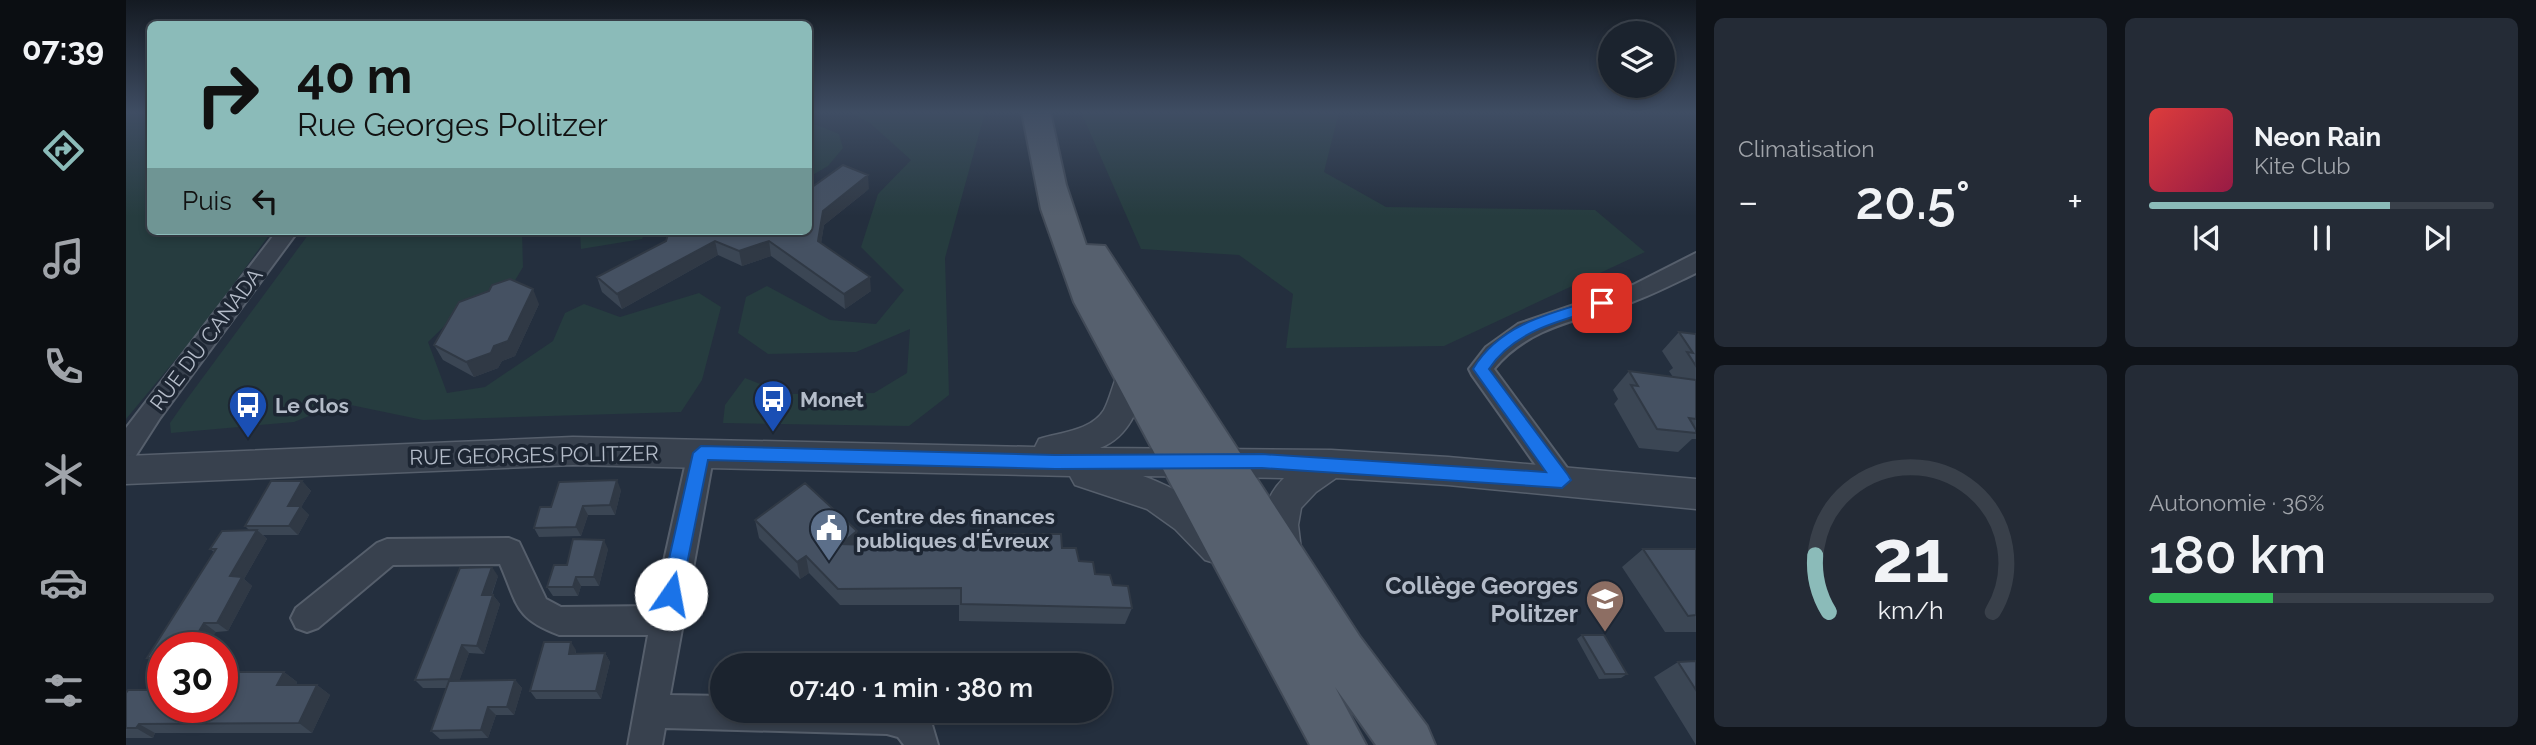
<!DOCTYPE html>
<html lang="fr">
<meta charset="utf-8">
<style>
:root{--surface:#1b232e;--page:#242b36;--text:#f1f3f6;--muted:#a0a4aa;--line:#39404a;--accent:#8bbbb9}
body{margin:0;font-family:Raleway,sans-serif;background:var(--page);color:var(--text);height:100vh;display:flex;flex-direction:column;font-size:26px;white-space:nowrap}
*{box-sizing:border-box;margin:0}
p{font-size:23px;color:var(--muted)}
.icon{flex:none;width:38px;height:38px;fill:none;stroke:currentColor;stroke-width:2;stroke-linecap:round;stroke-linejoin:round}
.map{position:relative;flex:1;overflow:hidden}
.details{display:flex;flex-direction:column;gap:18px;padding:18px;background:#0f1319;width:840px}
.details>*{flex:none}
.guide{position:absolute;left:21px;top:21px;width:665px;height:214px;border-radius:10px;box-shadow:0 4px 10px #0003,0 0 0 2px var(--line);background:#8bbbb9;color:#111;overflow:hidden}
.fabs{position:absolute;left:1472px;top:21px;display:grid;gap:14px}
.fabs a{display:grid;place-items:center;width:77px;height:77px;border-radius:50%;background:var(--surface);box-shadow:0 4px 10px #0003,0 0 0 2px var(--line);font-size:35px}
.speed{position:absolute;left:21px;top:632px;display:flex;gap:14px;font-size:35px;font-weight:700;text-align:center}
.speed>*{display:grid;place-content:center;width:91px;height:91px;border-radius:50%;background:var(--surface);box-shadow:0 4px 10px #0003,0 0 0 2px var(--line);line-height:1}
.speed .limit{border:10px solid #d22;background:#fff;color:#111}
.pin{position:absolute;display:grid;place-items:center;width:60px;height:60px;color:#fff;margin:-30px;border-radius:14px;box-shadow:0 4px 10px #0006}
.me{position:absolute;width:77px;margin:-38px;rotate:12deg;stroke-linejoin:round;filter:drop-shadow(0 0 5px #0008)}
.turn{display:flex;align-items:center;gap:24px;height:147px;padding:0 35px;font-size:32px}
.turn .icon{width:91px;height:91px;stroke-width:2.5}
.turn b{display:block;font-size:49px;line-height:60px}
.then{display:flex;align-items:center;height:66px;padding:0 35px;background:#0003;gap:14px;font-size:26px}
.big{font-size:52px;font-weight:600;line-height:1.1}
.details .widget{flex:1;display:flex;flex-direction:column;justify-content:center;gap:10px;min-width:0;padding:0 24px;border-radius:10px;background:var(--page)}
.details .dial{align-items:center;gap:0}
.dial svg{height:182px;overflow:visible;fill:none;stroke:var(--line);stroke-width:7;stroke-linecap:round;text-anchor:middle}
.dial text{fill:var(--text);stroke:none}
.song{display:flex;align-items:center;gap:21px}
.cover{width:84px;height:84px;border-radius:10px;background:linear-gradient(135deg,hsl(0 70% 55%),hsl(340 70% 35%))}
.played{height:7px;border-radius:4px;background:linear-gradient(90deg,var(--accent) 70%,var(--line) 70%)}
.keys{display:flex;justify-content:space-around;direction:ltr}
.heat{display:flex;justify-content:space-between;align-items:center;font-size:38px;direction:ltr}
.charge{height:10px;border-radius:5px;background:linear-gradient(90deg,#34c759 36%,var(--line) 0)}
.details .tiles{flex:1;display:grid;gap:18px;grid-template-columns:repeat(2,1fr)}
.trip{position:absolute;left:584px;top:653px;width:402px;height:70px;border-radius:35px;background:var(--surface);box-shadow:0 4px 10px #0003,0 0 0 2px var(--line);font-weight:600;line-height:70px;text-align:center}
main{display:flex;flex:1;min-height:0}
.tabs{display:flex;flex-direction:column;width:126px;justify-content:space-around;align-items:center;background:#0b0e12;color:var(--muted)}
.tabs .icon{width:49px;height:49px}
.tabs .selected{color:var(--accent)}
.tabs b{font-size:32px;color:var(--text)}
.map>svg:first-child{display:block}
</style>
<main>
<nav class="tabs">
<b>07:39</b>
<svg class="icon selected" aria-label="directions" viewBox="0 0 24 24"><path d="M12 3l9 9-9 9-9-9zM9 14v-3h6M13 9l2 2-2 2"/></svg>
<svg class="icon" aria-label="music" viewBox="0 0 24 24"><path d="M9 18V5l10-2v13"/><circle cx="6" cy="18" r="3"/><circle cx="16" cy="16" r="3"/></svg>
<svg class="icon" aria-label="phone" viewBox="0 0 24 24"><path d="M5 4h4l2 5-3 2q2 4 5 5l2-3 5 2v4C11 20 4 13 5 4z"/></svg>
<svg class="icon" aria-label="climate" viewBox="0 0 24 24"><path d="M12 3v18M4 7l16 10M4 17L20 7"/></svg>
<svg class="icon" aria-label="car" viewBox="0 0 24 24"><path d="M5 17H2v-5l4-1 3-4h7l3 4 3 1v5h-3M9 17h6M6 11h13"/><circle cx="7" cy="17" r="2"/><circle cx="17" cy="17" r="2"/></svg>
<svg class="icon" aria-label="filters" viewBox="0 0 24 24"><path d="M4 7h16M4 17h16"/><circle cx="9" cy="7" r="2"/><circle cx="15" cy="17" r="2"/></svg>
</nav>
<div class="map">
<svg width="1570" height="745" viewBox="0 0 1570 745">
<rect width="100%" height="100%" fill="#242f3e"/>
<!-- green -->
<path fill="#263c3f" d="M0,112H24V231H146L75,329L0,419Z
M723,112H859L819,258L823,395L783,426L597,423L599,405L619,378L659,394L748,393L781,373L784,329L730,352L642,354L612,333L620,297L641,286L704,320L750,324L778,290L735,247L752,194L785,160L744,123Z
M955,112H1213L1198,172L1260,207L1469,210L1519,252L1318,346L1160,348L1167,294L1113,255L1015,249Z
M683,122L713,134L717,148L702,166L683,177Z
M185,231H396L397,267L388,282L336,309L302,342L321,393L359,387L427,341L439,313L458,304L494,317L573,293L595,307L576,380L555,412L297,420L215,403L168,422L45,433L44,423L58,403Z
M454,231H520L516,239L455,249Z"/>
<g fill="none" stroke-linecap="round" stroke-linejoin="round">
<!-- minor casing -->
<g stroke="#565f6c" stroke-width="4">
<path id="minor" d="M151,231H172L34,418L9,457L0,461V428Z
M1570,253V273C1549,283 1528,294 1506,302C1458,319 1402,326 1368,369L1450,480L1446,488L1436,491L1426,488L1346,375L1343,369L1360,347L1392,324L1507,285Z
M575,442L584,446L588,453L544,695L597,696V710H793L804,718L812,745H778L772,737L761,734L539,728L536,745H502L522,635H433C388,618 392,605 374,564L267,565L192,628L181,632L170,628L165,618L170,608L251,543L261,539L383,538L393,542L420,599L435,607L528,606L562,453L566,446Z"/>
</g>
<!-- tertiary casing -->
<g stroke="#565f6c" stroke-width="3">
<path id="tertiary" d="M1006,364L1017,368L1022,376C1013,406 1005,436 974,448L1205,450L1322,457L1570,479V509L1322,485L1210,478L1190,492L1175,508L1172,525L1176,558L1170,570L1157,575L1144,570C1129,539 1134,501 1158,478L1017,476C1053,489 1094,513 1111,548L1105,560L1092,564L1079,560L1049,529L1021,509L949,485L944,476L447,465L0,484V456L447,437L909,447L913,439C935,432 965,431 978,410C985,397 987,381 995,368Z"/>
</g>
<!-- primary casing -->
<g stroke="#414a57" stroke-width="4">
<path id="primary" d="M896,112H924L940,185L960,245L979,246L1234,637L1301,726L1309,745H1250L1209,687L1240,745H1184L948,302L915,209Z"/>
</g>
<!-- minor -->
<use href="#minor" fill="#38414e" fill-rule="evenodd"/>
<!-- tertiary -->
<use href="#tertiary" fill="#38414e" fill-rule="evenodd"/>
<!-- primary -->
<use href="#primary" fill="#56606e" fill-rule="evenodd"/>
</g>
<!-- wall -->
<path fill="#3b4654" d="M743,189L698,225L695,243L745,291L719,309L645,256L616,266L592,255L496,309L476,292L471,277L540,241L682,231Z
M413,304L389,356L376,361L372,368L348,377L317,360L308,345Z
M1553,332L1570,334V439H1566L1552,452L1513,448L1488,404L1492,399L1487,390L1503,371L1547,377L1543,371L1547,368L1536,351Z
M176,481L185,491L175,507L183,515L172,535H137L141,539L118,579L126,586L102,631L90,632L37,648V666H34L21,658L88,552L84,549L123,530L119,526Z
M495,490L489,515H462L455,536L413,537L408,528L425,507Z
M629,520L732,545L815,547L816,540L835,547H872L874,534L953,561L969,574L987,585L1006,608L999,624L833,621V605H714L683,573L674,579L633,538Z
M482,549L473,586H455L452,596H427L421,587L441,565Z
M1517,549H1570V632H1539L1496,567Z
M372,576L366,595H367L374,604L358,654L343,653L333,681L389,680L396,688L388,715H370L362,738L314,739L305,731L320,688H297L289,680Z
M1456,635L1501,674L1495,678L1473,679L1451,639Z
M450,650V654L479,653L484,662L475,699H410L404,691Z
M1570,661V745L1528,677L1552,662Z
M158,672L171,682L170,685H191L204,695L186,733H29L27,738H0V693L33,690Z"/>
<!-- shaded-wall -->
<path fill="#303945" d="M742,175L743,189L698,225L693,256L692,241L697,211Z
M589,241L592,255L496,309L491,294Z
M643,241L645,256L616,266L613,251Z
M744,277L745,291L719,309L718,294Z
M407,289L413,304L389,356L376,361L372,368L348,377L340,362Z
M491,480L495,490L489,515L484,505Z
M176,481L185,491L175,507L183,515L172,535L163,526L162,506Z
M457,506L462,515L455,536L450,527Z
M131,530L141,539L118,579L126,586L102,631L91,623L104,576Z
M731,531L733,549L715,544Z
M478,540L482,549L473,586L468,577Z
M680,556L683,573L674,579L671,562Z
M366,567L372,576L362,604L356,595Z
M450,577L455,586L452,596L447,587Z
M367,595L374,604L358,654L351,646Z
M78,623L90,632L80,648H63Z
M445,642L450,650L448,663L443,654Z
M336,645L343,653L331,688L324,679Z
M479,653L484,662L475,699L470,691Z
M158,672L171,682L165,695L151,685Z
M389,680L396,688L388,715L381,707Z
M191,685L204,695L186,733L173,723Z
M362,707L370,715L362,738L355,730Z
M13,724L29,733L27,738L10,728Z"/>
<!-- building -->
<path fill="#455162" stroke="#303945" stroke-width="2" d="M717,165L742,175L697,211L692,241L744,277L718,294L643,241L613,251L589,241L491,294L471,277L540,241L543,231H682V190Z
M384,279L407,289L382,341L368,346L365,353L340,362L308,345L333,302L363,291L366,285Z
M1553,332L1570,334V366L1561,352L1567,353Z
M1503,371L1570,380V419L1563,418L1570,430V433L1531,429L1505,385L1512,386Z
M491,480L484,505L457,506L450,527L408,528L414,507H425L433,482Z
M145,481H176L162,506H175L163,526H119Z
M679,483L731,531L715,544L816,547V540H834L835,547H874V534H935L936,548H950L953,561L967,562L969,574L984,575L987,585L1002,586L1006,608L835,604V588L712,589L680,556L671,562L629,520Z
M131,530L104,576L116,577L91,623H78L63,648H37V658H21L90,549H84L96,531Z
M447,539L478,540L468,577H450L447,587H421L428,565H441Z
M1517,549H1570V615L1562,616Z
M366,567L356,595H367L351,646L336,645L324,679L289,680L334,568Z
M1456,635H1478L1501,674H1479Z
M418,642H445L443,654L479,653L470,691H404Z
M1570,661V690L1552,662Z
M96,672H158L151,685H191L173,723L13,724L10,728H0V693L2,690H33L37,683V707H96Z
M389,680L381,707H362L355,730L305,731L323,681Z"/>
<!-- sky -->
<linearGradient id="sky" x2="0" y2="1"><stop stop-color="#141a22"/><stop offset="0.52" stop-color="#3f4d63"/><stop offset="1" stop-color="#3f4d63" stop-opacity="0"/></linearGradient>
<rect width="1570" height="216" fill="url(#sky)"/>
<!-- route -->
<path fill="#1a73e8" stroke="#114b97" stroke-width="2" d="M1476,298L1483,303L1481,307C1439,319 1388,330 1363,369L1442,475L1445,480L1436,488L1136,468L929,469L582,460L555,594L552,600L545,603L538,600L535,594L567,453L575,446L929,455L1136,454L1420,472L1347,369C1374,323 1428,312 1476,298Z"/>
<!-- icons -->
<defs>
<g id="bus-pin" transform="scale(2.0125)"><path d="M0 17L-7.5 6A9.5 9.5 0 1 1 7.5 6Z" fill="#1a4fb4" stroke="#1d2633"/><path d="M-5-6H5V4H4V6H2V4H-2V6H-4V4H-5ZM-3.5-4V0h7V-4ZM-3.5 1.2v1.5H-2V1.2ZM2 1.2v1.5H3.5V1.2Z" fill="#fff"/></g>
<g id="civic-pin" transform="scale(2.0125)"><path d="M0 17L-7.5 6A9.5 9.5 0 1 1 7.5 6Z" fill="#5c6f8a" stroke="#1d2633"/><path d="M-.6-6.5H3V-4.5H.6V-3L4-1V1h2V6H-6V1h2V-1L-.6-3ZM-1.2 2.5V6h2.4V2.5Z" fill="#fff"/></g>
<g id="school-pin" transform="scale(2.0125)"><path d="M0 17L-7.5 6A9.5 9.5 0 1 1 7.5 6Z" fill="#8d6e63" stroke="#1d2633"/><path d="M0-5L7-2L0 1L-7-2ZM-4 1L0 2.5L4 1V4Q0 6-4 4Z" fill="#fff"/></g>
</defs>
<g fill-rule="evenodd">
<use href="#bus-pin" x="647" y="399"/>
<use href="#bus-pin" x="122" y="405"/>
<use href="#civic-pin" x="703" y="528"/>
<use href="#school-pin" x="1479" y="599"/>
</g>
<g text-anchor="middle" dominant-baseline="central" stroke-width="7" stroke-linejoin="round" paint-order="stroke">
<!-- street labels -->
<g font-size="21" fill="#b4bcc9" stroke="#1d2633">
<text transform="translate(80 339) rotate(-53)">RUE DU CANADA</text>
<text transform="translate(408 455) rotate(-1)">RUE GEORGES POLITZER</text>
</g>
<!-- poi labels -->
<g font-size="21" font-weight="bold" fill="#b4bcc9" stroke="#1d2633" text-anchor="start">
<text x="674" y="399">Monet</text>
<text x="149" y="405">Le Clos</text>
<text x="730" y="516">Centre des finances<tspan x="730" dy="24">publiques d'Évreux</tspan></text>
</g>
<!-- near-poi labels -->
<g font-size="24" font-weight="bold" fill="#b4bcc9" stroke="#1d2633" text-anchor="end">
<text x="1452" y="585">Collège Georges<tspan x="1452" dy="28">Politzer</tspan></text>
</g>
</g>
</svg>
<div class="fabs">
<a><svg class="icon" aria-label="layers" viewBox="0 0 24 24"><path d="M12 4l9 5-9 5-9-5zM3 14l9 5 9-5"/></svg></a>
</div>
<div class="speed"><div class="limit">30</div></div>
<div class="pin" style="left:1476px;top:303px;background:#d93025"><svg class="icon" aria-label="arrive" viewBox="0 0 24 24"><path d="M6 21V4h12l-3 4 3 4H6"/></svg></div>
<svg class="me" style="left:545px;top:594px" viewBox="-20 -20 40 40"><circle r="19" fill="#fff"/><path d="M0-13L10 11 0 6-10 11z" fill="#1a73e8"/></svg>
<div class="trip">07:40 · 1 min · 380 m</div>
<div class="guide">
<div class="turn"><svg class="icon" aria-label="right" viewBox="0 0 24 24"><path d="M7 20v-9h11M14 6l5 5-5 5"/></svg><div><b>40 m</b>Rue Georges Politzer</div></div>
<div class="then">Puis<svg class="icon" aria-label="left" viewBox="0 0 24 24"><path d="M17 20v-9H6M10 6l-5 5 5 5"/></svg></div>
</div>
</div>
<section class="details">
<div class="tiles">
<div class="widget"><p>Climatisation</p>
<div class="heat"><a>−</a><b class="big">20.5°</b><a>+</a></div>
</div>
<div class="widget">
<div class="song"><i class="cover"></i><div><b>Neon Rain</b><p>Kite Club</p></div></div>
<div class="played"></div>
<div class="keys"><svg class="icon" aria-label="previous" viewBox="0 0 24 24"><path d="M18 5L8 12l10 7zM5 5v14"/></svg><svg class="icon" aria-label="pause" viewBox="0 0 24 24"><path d="M8 5v14M16 5v14"/></svg><svg class="icon" aria-label="next" viewBox="0 0 24 24"><path d="M6 5l10 7-10 7zM19 5v14"/></svg></div>
</div>
<div class="widget dial"><svg viewBox="0 0 100 80">
<path d="M14 69A42 42 0 1 1 86 69"/>
<path d="M14 69A42 42 0 0 1 8 44" stroke="#8bbbb9"/>
<text x="50" y="56" font-size="32" font-weight="700">21</text>
<text x="50" y="72" font-size="11">km/h</text>
</svg></div>
<div class="widget"><p>Autonomie · 36%</p><b class="big">180 km</b><div class="charge"></div></div>
</div>
</section>
</main>
